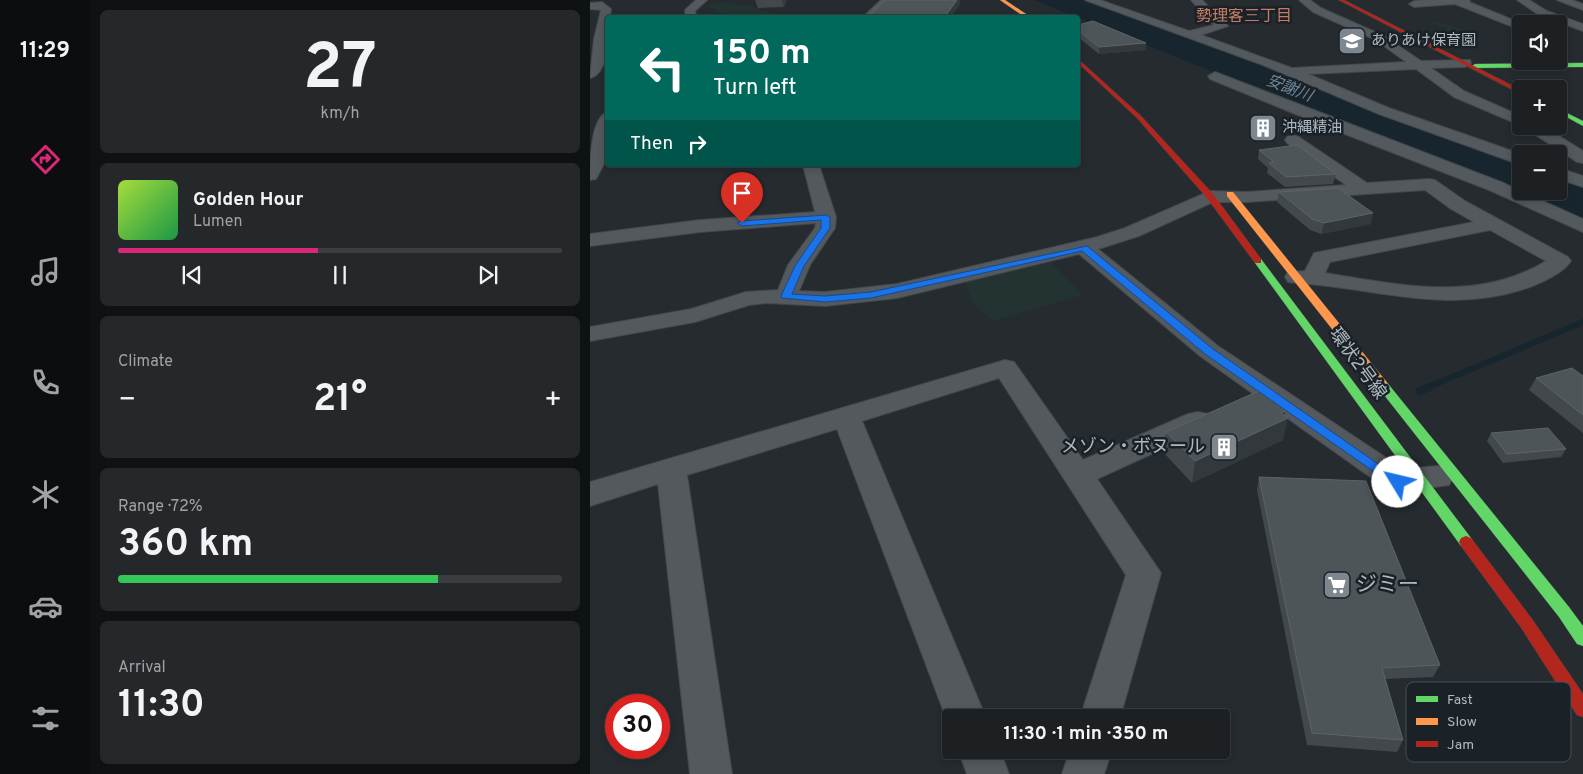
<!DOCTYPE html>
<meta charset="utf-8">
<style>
:root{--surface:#1c2023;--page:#25282b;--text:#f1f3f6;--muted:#a0a3a6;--line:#3a3e41;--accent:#db2777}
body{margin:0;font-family:Overpass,"Noto Sans JP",sans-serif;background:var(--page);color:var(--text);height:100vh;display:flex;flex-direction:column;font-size:19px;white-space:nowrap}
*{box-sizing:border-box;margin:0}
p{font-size:16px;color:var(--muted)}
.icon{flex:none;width:28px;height:28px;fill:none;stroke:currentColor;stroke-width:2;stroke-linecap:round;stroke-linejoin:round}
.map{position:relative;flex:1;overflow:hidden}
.panel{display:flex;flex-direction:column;gap:10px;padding:10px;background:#0f1213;width:500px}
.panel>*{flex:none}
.hud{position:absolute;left:15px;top:15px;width:475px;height:152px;border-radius:5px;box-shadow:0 2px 8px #0003,0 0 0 1px var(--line);background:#00695c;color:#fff;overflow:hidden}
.controls{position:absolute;left:922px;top:15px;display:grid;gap:10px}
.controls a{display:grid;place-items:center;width:55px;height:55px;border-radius:5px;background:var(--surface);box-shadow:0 2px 8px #0003,0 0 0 1px var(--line);font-size:25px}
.speed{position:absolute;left:15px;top:694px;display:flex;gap:10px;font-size:25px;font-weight:700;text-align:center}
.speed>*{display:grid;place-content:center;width:65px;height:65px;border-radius:50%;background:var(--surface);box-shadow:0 2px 8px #0003,0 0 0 1px var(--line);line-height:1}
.speed .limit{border:8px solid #d22;background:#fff;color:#111}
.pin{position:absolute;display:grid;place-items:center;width:42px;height:42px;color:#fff;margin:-51px -21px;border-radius:50% 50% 50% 0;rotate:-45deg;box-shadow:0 0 5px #0007}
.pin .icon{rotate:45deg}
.me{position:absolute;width:55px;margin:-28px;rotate:306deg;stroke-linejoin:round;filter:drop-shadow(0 0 4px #0008)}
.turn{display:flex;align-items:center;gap:18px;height:105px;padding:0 25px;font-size:22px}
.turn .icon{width:65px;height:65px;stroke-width:2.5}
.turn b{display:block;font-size:35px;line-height:42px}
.then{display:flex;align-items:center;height:48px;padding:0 25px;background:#0003;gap:10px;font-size:19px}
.big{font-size:38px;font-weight:700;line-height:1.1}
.panel .tile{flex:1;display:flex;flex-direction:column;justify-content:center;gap:8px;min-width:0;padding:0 18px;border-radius:8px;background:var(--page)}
.panel .dial{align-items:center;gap:0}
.dial b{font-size:65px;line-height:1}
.song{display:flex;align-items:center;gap:15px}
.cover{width:60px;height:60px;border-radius:8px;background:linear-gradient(135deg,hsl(80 70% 55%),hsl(140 70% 35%))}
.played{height:5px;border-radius:2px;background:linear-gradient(90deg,var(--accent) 45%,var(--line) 45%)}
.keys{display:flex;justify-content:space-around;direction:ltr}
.heat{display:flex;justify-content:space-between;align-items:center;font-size:28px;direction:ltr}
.charge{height:8px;border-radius:4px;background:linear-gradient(90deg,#34c759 72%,var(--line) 0)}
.trip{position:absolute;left:352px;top:709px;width:288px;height:50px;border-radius:5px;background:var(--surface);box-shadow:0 2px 8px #0003,0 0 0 1px var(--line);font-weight:700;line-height:50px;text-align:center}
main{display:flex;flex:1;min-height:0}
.dock{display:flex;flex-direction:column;width:90px;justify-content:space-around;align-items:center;background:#0b0d0e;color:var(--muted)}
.dock .icon{width:35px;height:35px}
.dock .active{color:var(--accent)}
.dock b{font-size:22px;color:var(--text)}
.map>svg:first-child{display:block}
</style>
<main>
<nav class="dock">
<b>11:29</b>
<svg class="icon active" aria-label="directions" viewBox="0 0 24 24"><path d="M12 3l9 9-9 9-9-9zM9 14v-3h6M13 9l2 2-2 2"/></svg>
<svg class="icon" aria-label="music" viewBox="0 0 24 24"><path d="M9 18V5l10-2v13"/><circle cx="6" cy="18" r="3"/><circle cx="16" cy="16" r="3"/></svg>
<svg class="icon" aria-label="phone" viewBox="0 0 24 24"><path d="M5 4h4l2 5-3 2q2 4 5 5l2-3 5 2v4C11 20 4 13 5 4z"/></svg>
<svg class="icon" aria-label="climate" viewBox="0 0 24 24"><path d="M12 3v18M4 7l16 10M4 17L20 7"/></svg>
<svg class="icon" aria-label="car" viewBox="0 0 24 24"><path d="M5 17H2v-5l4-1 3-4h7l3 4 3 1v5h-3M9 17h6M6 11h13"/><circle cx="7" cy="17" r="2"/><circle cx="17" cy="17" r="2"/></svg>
<svg class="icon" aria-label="filters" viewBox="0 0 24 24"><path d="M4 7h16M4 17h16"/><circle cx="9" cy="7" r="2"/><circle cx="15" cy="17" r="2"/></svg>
</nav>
<section class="panel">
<div class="tile dial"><b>27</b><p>km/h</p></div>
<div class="tile">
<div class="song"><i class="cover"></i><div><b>Golden Hour</b><p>Lumen</p></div></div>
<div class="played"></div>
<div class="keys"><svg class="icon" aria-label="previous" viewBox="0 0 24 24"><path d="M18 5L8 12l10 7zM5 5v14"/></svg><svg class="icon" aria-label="pause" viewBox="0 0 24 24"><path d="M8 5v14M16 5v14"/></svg><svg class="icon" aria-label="next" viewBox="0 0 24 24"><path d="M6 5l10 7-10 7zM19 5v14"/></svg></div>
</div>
<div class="tile"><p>Climate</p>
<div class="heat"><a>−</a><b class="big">21°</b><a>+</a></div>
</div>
<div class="tile"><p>Range · 72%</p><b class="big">360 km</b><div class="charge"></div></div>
<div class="tile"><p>Arrival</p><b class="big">11:30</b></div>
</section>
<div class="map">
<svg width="993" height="774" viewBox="0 0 993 774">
<rect width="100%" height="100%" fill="#252b2f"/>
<!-- green -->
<path fill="#233332" d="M127,2L161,6L186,15L143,17L141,15L125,12L126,9L116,7Z
M847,21L883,33L876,40L860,37L863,34L854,31L857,29L840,22Z
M459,261L493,295L403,321L382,302L375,280Z"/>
<!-- water -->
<path fill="#17262e" d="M444,0H494L673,64L683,71L931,163V191H969V177L993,186V221Z"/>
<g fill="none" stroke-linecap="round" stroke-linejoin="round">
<!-- stream-far1 -->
<path stroke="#17262e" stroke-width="6" d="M836,388L993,322"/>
<!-- stream -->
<path stroke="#17262e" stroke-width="8" d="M830,391L839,387"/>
<!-- street casing -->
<g stroke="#42484c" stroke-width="2">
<path id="street" d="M106,0H117L105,11L107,18H96L95,10Z
M291,0H302L284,18H272Z
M495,0H510L599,31L624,25L601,0H612L638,26L611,35L702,68L816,62L786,40L723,12L709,0H720L731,8L794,36L831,61L880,60L881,63L875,67L841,68L874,91L931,116L932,126L864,97L826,69L718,74L799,108L931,154V165L789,114L673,65Z
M836,0H880L879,2L933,24L931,30L865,4L824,7L819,4L824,1Z
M927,0H939L957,11L993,24V31L949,15Z
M967,0H982L993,4V10Z
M12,2L21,9L20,18H18C18,34 20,73 0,78L4,39L11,10L0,9V3Z
M625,72L911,182L993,219V232L899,190L742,129L620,79L618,76Z
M18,112L17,158L6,179L0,180C0,165 0,116 18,112Z
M932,126H953L993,151V163L987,162Z
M703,135L709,137L777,183L839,179L845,180L875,201L978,257L981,261C973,273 953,282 940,287C858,316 788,288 706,283L698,282L695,277L698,272L715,271L724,253L884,222L861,209L835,190L657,202H623L549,236L508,249L628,346L813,469L848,466L859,469L863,477L859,485L808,492L797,489L610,356L489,254L307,298L235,306L177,303L159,305L105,322L0,341V327L101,309L156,292L188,290L198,265L225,228L226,223L110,232L0,246V234L110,220L225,212L213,165H229L246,217L245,228L220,265L209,291L235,292L307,284L507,237L535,228L620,191L657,192L756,185L697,143L695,140L697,137ZM900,230L956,261C887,303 810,285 735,273L740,262Z
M969,168L993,176V187L969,179Z
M415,360L424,362L493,460L598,414L608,412L618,414L622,421L618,428L507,479L571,573L530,718H490L536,575L409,378L272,421L396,718H361V731L247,429L97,475L142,774H100L68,484L0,506V482Z
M368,750H410L419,774H377Z
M480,750H522L514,774H472Z"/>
</g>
<!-- fast casing -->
<g stroke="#42484c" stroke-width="1">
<path id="fast" d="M993,63V67L885,68L882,66L885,64Z
M969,109L993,121V126L969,113Z
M668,258L671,259L881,538L883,542L881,546L876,548L871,546L665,263V259Z
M791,379L795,380L979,607L993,626V646L987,644L969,617L787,386L785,383L787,380Z"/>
</g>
<!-- slow casing -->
<g stroke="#42484c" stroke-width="1">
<path id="slow" d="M410,0H415L442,18H436Z
M637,192H643L795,380L797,383L795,386H787L637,196Z"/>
</g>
<!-- jam casing -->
<g stroke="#42484c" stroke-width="1">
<path id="jam" d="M749,0H754L931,90V94Z
M488,59L551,116L623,194L671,259V263H665L617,198L547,118L488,63Z
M876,536L881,538L942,619L993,694V717L987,715L932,629L871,546L869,542L871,538Z"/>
</g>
<!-- street -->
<use href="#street" fill="#54595e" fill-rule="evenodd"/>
<!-- fast -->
<use href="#fast" fill="#63d668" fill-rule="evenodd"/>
<!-- slow -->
<use href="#slow" fill="#ff974d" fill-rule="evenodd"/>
<!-- jam -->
<use href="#jam" fill="#b3261e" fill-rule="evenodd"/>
</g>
<!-- wall -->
<path fill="#42484c" d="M165,0H197L194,7L168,8Z
M370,4L360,18H277V15Z
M488,25L556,43V50L509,54L488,37Z
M669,150L746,174L743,184L695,187L677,173L678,168L668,159Z
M689,192L781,224L731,234L720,230L687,202Z
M993,376V433L939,390L946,378Z
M695,411L694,415L693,440L602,483L574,453L576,432Z
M901,433L976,449L971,457L913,463L897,441Z
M669,477L850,665L843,677L795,679L813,740L807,752L717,745L667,490Z"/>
<!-- shaded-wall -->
<path fill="#32383b" d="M192,0H197L194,7Z
M367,0H370V4L360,18H354Z
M556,43V50L509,54V47Z
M783,213L781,224L731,234L734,223Z
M695,411L693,420L698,418L693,440L602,483L605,461Z"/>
<!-- building -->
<path fill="#4e5558" stroke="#5d6469" d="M295,0H367L354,18H286L289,15H277L284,12Z
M503,21L556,43L509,47L488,30V25Z
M707,145L746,174L696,177L679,163L684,162L669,150Z
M748,188L783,213L734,223L722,219L689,192Z
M982,368L993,376V415L946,378Z
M671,390L695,411L691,413L698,418L605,461L576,432Z
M958,428L976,449L917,454L901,433Z
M669,477L776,481L850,665L792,668L813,740L722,733Z"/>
<!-- route -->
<path fill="#1a73e8" stroke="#114b97" d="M236,215L240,217V228L214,266L202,294L235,296L281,292L497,246L623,349L814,482L813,485H803L615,354L492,251L281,298L235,302L192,298L191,296L205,266L231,228V220L152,226L147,223L152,221Z"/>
<!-- icons -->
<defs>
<g id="school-square" transform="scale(1.4375)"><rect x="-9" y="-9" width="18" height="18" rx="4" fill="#7e878e" stroke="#1a2228"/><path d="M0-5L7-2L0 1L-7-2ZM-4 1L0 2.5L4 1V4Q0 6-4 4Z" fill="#fff"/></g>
<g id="building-square" transform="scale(1.4375)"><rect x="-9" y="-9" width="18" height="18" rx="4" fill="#7e878e" stroke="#1a2228"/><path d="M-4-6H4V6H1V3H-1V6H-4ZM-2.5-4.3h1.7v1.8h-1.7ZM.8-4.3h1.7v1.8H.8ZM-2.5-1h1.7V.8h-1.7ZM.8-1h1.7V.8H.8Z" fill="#fff"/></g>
<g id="supermarket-square" transform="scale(1.4375)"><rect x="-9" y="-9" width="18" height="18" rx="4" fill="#7e878e" stroke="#1a2228"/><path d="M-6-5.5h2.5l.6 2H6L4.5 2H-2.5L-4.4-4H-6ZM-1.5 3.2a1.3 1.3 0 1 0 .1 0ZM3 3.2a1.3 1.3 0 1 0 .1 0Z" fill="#fff"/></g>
</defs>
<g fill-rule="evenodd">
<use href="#school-square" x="762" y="41"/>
<use href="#building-square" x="673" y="128"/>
<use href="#building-square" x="634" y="447"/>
<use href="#supermarket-square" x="747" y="585"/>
</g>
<g text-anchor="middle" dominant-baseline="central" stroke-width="5" stroke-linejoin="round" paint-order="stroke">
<!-- far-poi labels -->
<g font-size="15" fill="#aeb9c1" stroke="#1a2228" text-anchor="start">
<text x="781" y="41">ありあけ保育園</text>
<text x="692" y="128">沖縄精油</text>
</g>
<!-- far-neighbourhood labels -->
<g font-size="16" fill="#c57c65" stroke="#1a2228">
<text x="654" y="17">勢理客三丁目</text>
</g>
<!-- far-water labels -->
<g font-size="16" font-style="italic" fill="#6b899c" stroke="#1a2228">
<text transform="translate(699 89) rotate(21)">安謝川</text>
</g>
<!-- street labels -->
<g font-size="18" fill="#aeb9c1" stroke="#1a2228">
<text transform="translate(767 364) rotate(54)">環状2号線</text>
</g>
<!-- poi labels -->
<g font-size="18" fill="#aeb9c1" stroke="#1a2228" text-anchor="end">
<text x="615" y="447">メゾン・ボヌール</text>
</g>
<!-- near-poi labels -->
<g font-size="21" fill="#aeb9c1" stroke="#1a2228" text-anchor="start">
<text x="766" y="585">ジミー</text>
</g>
</g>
<!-- legend -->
<rect x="816" y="682" width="165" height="80" rx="8" fill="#1a2228" stroke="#464f56" stroke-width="1"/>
<rect x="826" y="696" width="22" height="6" fill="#63d668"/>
<rect x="826" y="718" width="22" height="7" fill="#ff974d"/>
<rect x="826" y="741" width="22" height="6" fill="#b3261e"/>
<g font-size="14" fill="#aeb9c1">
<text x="857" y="704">Fast</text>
<text x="857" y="726">Slow</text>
<text x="857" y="749">Jam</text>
</g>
</svg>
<div class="controls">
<a><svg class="icon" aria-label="sound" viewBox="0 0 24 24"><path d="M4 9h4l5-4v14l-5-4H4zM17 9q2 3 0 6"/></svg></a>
<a>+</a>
<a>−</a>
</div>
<div class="speed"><div class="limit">30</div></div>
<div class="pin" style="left:152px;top:223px;background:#d93025"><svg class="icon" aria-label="arrive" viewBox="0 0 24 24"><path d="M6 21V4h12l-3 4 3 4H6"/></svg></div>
<svg class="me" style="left:808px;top:482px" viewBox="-20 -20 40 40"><circle r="19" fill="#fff"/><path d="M0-13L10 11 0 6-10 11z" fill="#1a73e8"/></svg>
<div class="trip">11:30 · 1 min · 350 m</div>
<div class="hud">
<div class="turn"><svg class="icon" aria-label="left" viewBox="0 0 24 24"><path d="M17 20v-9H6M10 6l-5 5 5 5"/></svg><div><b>150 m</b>Turn left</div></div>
<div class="then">Then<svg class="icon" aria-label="right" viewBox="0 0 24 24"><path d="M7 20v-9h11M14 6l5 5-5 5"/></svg></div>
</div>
</div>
</main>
